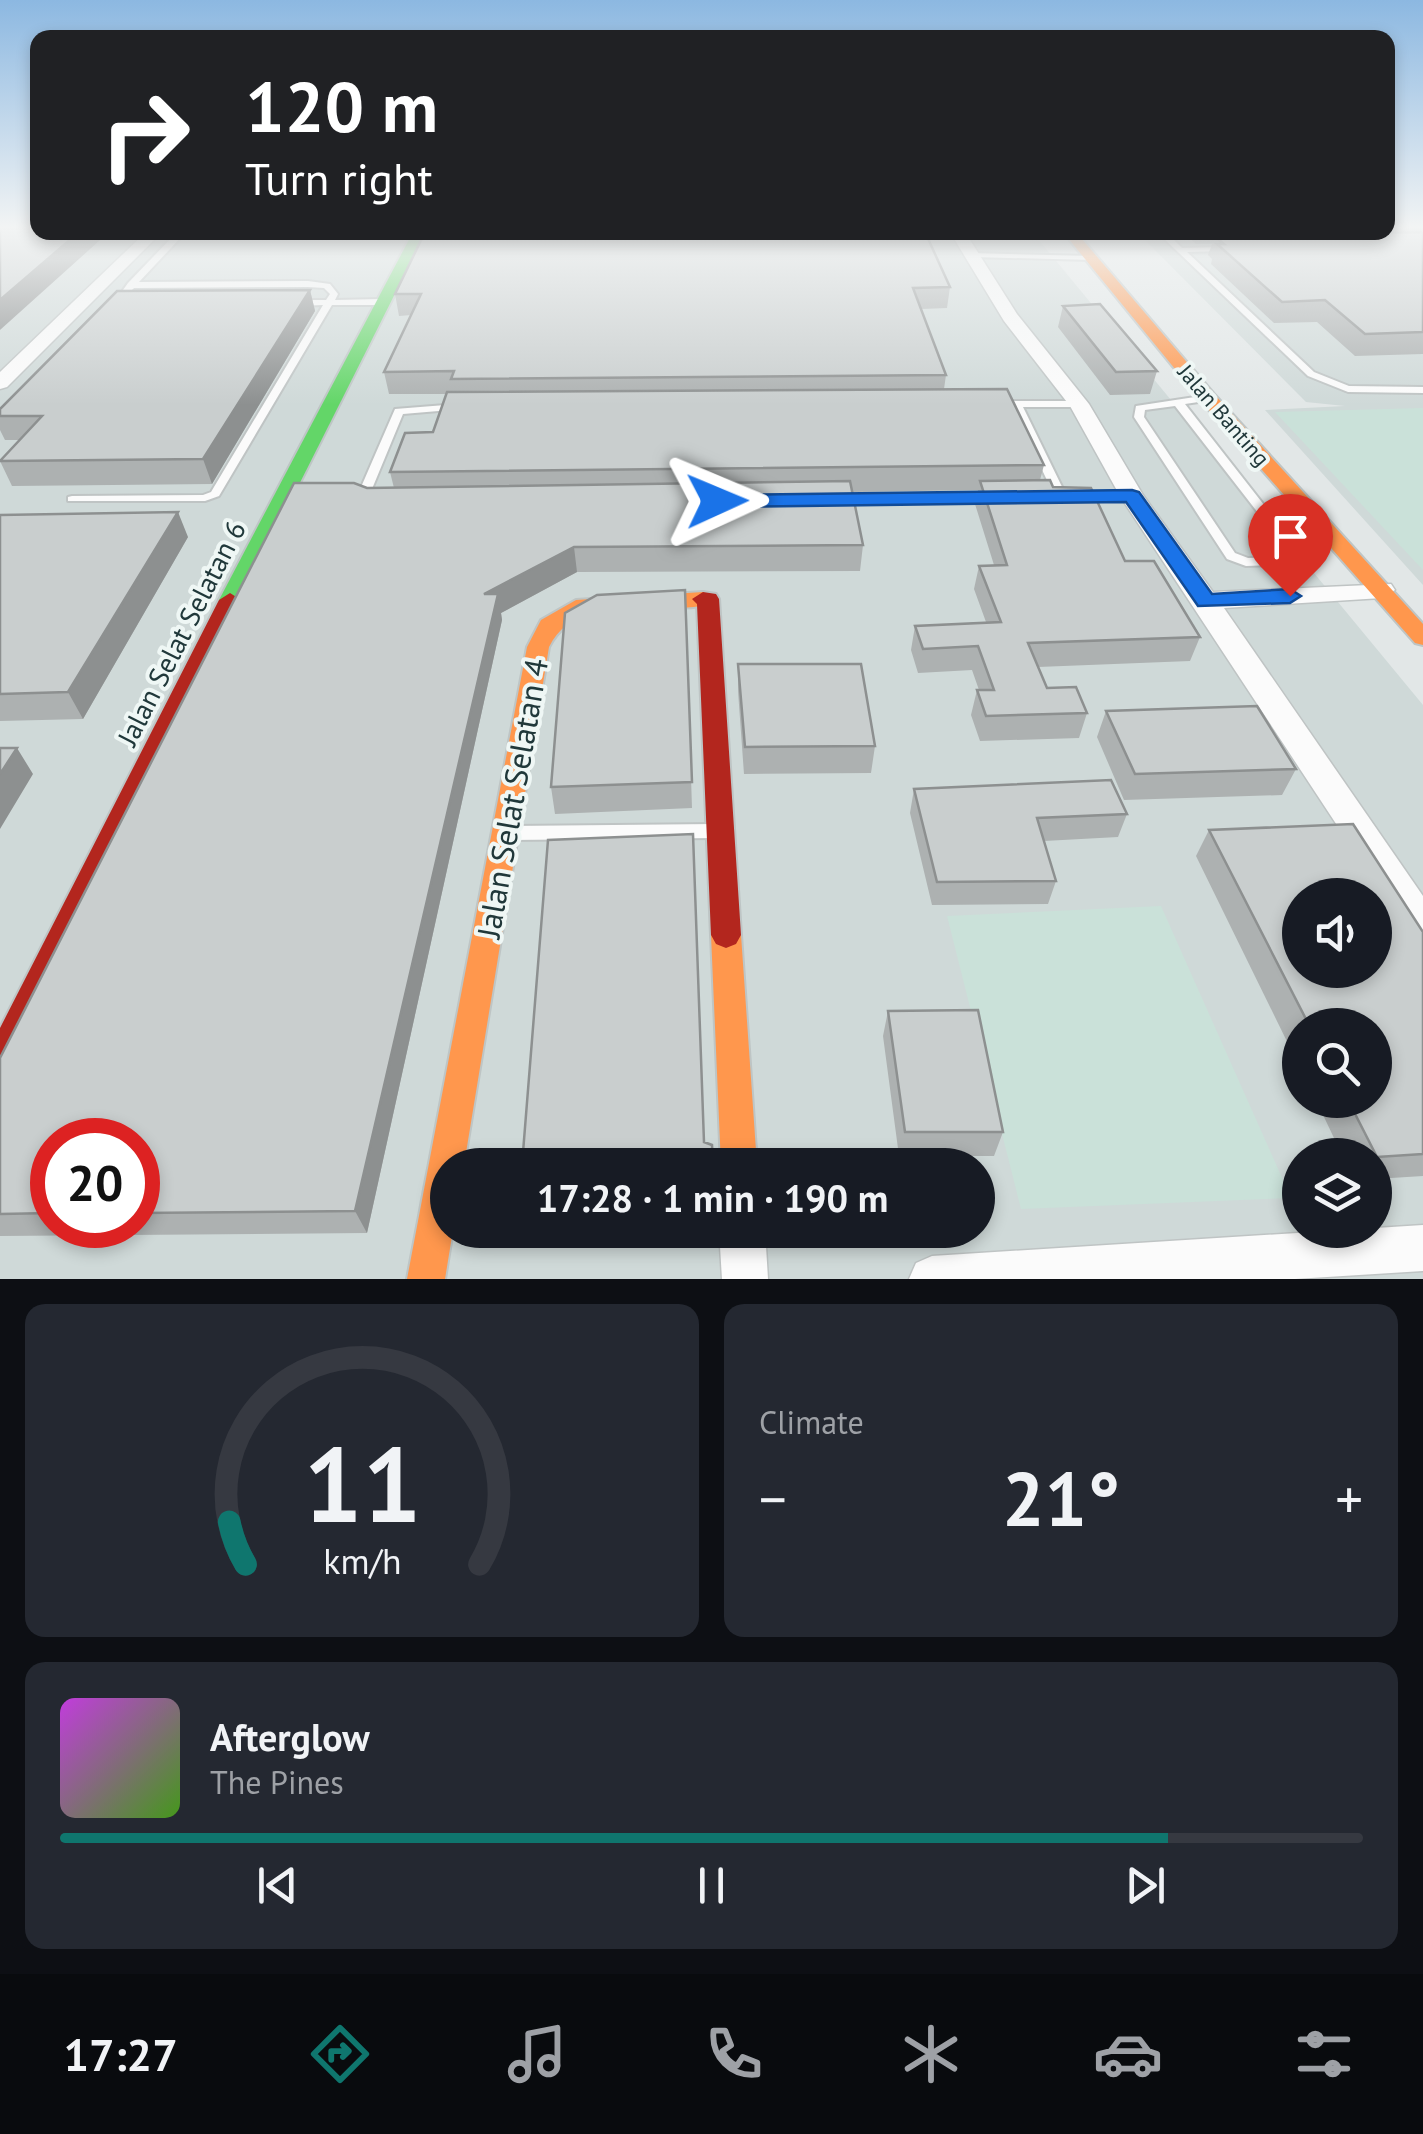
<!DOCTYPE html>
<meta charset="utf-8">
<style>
:root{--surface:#171b24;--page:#242831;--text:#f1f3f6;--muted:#9ea1a6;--line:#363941;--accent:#0f766e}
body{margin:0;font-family:"PT Sans",sans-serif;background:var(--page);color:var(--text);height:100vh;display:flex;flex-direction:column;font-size:38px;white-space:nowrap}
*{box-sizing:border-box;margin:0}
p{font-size:32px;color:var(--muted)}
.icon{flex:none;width:55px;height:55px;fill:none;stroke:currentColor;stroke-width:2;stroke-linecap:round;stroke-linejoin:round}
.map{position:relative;height:1279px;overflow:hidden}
.drawer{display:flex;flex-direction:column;gap:25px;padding:25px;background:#0d0f14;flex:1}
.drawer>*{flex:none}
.guide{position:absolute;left:30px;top:30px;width:1365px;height:210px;border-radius:20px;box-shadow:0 5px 15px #0003;background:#202124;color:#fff;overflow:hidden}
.fabs{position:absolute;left:1282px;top:878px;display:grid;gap:20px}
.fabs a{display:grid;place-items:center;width:110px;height:110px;border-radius:50%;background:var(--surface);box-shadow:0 5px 15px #0003;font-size:50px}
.speed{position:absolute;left:30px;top:1118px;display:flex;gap:20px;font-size:50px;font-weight:700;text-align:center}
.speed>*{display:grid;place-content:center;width:130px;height:130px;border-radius:50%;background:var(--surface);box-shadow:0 5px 15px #0003;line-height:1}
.speed .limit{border:15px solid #d22;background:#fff;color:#111}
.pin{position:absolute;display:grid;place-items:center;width:85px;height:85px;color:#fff;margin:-102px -42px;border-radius:50% 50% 50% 0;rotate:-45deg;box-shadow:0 0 10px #0007}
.pin .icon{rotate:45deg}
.me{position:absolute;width:110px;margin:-55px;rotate:89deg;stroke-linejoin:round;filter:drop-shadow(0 0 8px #0008)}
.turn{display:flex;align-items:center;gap:35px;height:210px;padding:0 50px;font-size:45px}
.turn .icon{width:130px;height:130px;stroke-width:2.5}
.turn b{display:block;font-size:70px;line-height:85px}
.big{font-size:75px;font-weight:700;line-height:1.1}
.drawer .card{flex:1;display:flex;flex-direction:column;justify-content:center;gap:15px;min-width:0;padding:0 35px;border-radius:20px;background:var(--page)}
.drawer .dial{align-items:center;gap:0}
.dial svg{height:260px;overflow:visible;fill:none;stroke:var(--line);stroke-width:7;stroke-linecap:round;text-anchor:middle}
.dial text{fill:var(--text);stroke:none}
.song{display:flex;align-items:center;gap:30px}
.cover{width:120px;height:120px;border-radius:15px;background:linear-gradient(135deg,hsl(290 70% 55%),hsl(100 70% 35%))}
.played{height:10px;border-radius:5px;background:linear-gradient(90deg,var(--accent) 85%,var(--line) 85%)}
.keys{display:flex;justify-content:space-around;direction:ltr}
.heat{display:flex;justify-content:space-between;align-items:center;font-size:55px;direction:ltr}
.drawer .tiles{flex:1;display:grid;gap:25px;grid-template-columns:1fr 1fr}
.card:last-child{grid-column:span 2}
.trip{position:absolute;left:430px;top:1148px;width:565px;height:100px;border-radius:50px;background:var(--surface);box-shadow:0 5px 15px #0003;font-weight:700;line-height:100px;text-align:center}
.dock{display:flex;height:160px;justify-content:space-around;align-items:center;background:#090b0e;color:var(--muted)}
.dock .icon{width:70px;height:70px}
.dock .selected{color:var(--accent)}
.dock b{font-size:45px;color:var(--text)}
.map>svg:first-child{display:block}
</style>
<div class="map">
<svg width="1423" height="1279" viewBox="0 0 1423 1279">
<rect width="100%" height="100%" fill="#e2e7e7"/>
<!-- built -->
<path fill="#cfd9d8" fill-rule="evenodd" d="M0,226L38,232L1033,233L1423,705V1279H0ZM1300,895H1375V970H1300ZM1300,1025H1375V1100H1300ZM52,1140H138V1225H52ZM1300,1155H1375V1230H1300ZM448,1165H978V1230H448Z
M1423,226V585L1265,410L1345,406L1306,402L1138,233L1388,232Z"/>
<!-- green -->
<path fill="#cae1d9" d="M1423,408V570L1275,412Z
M1161,906L1291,1198L1021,1209L947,916Z"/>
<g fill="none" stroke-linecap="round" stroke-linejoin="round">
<!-- lane casing -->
<g stroke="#bfc4c4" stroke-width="4">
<path id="lane" d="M177,232H186L139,282L308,281L330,284L338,294L335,300L382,299L386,302L382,305H332L219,496L205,501H68V497L72,496L203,495L211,492L323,305L297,306L293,303L297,300H326L330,294L324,288L308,287L134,288L130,292H124L123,290L128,283Z
M1157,232H1166L1182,248L1229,247V251H1226L1187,252L1314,372L1349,386L1423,387V393L1348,392L1308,376Z
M969,253L1091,256L1095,258L1091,260L972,257L968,255Z
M1208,395L1212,396V400L1185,404L1300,551L1302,554L1298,564L1246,566L1227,559L1134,417L1136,406ZM1175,406L1290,554L1289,557L1248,558L1235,553L1144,417L1145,410Z
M1000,401H1079L1084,404L1079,407H1023L1067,497L1065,499L1061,500L1055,497L1012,407L996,406V402Z
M458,404L463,407L462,409L403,414L367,501L361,505L357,503L355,501L395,409Z
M1132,493L1136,494V498L1077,500L1071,497L1077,494Z
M995,495L1001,498L999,500L837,504L831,500L837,496Z
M715,824L721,826L723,831L721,836L715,838L511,840L505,838L503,833L505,828L511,826Z"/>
</g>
<!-- street casing -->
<g stroke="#bfc4c4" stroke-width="3">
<path id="street" d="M146,232H162L7,387L0,389V372Z
M950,232H965L1017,314L1089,404L1143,495L1213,592L1391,584L1395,590L1382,598L1224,608L1423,896V940L1410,936L1120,496L1070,406L1004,321Z
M1423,1225V1271L1295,1279H909L916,1263L932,1256Z
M719,1230H765L768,1279H722Z"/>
</g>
<!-- fast casing -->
<g stroke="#bec5c5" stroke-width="4">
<path id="fast" d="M413,232H426L241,600L238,605H222L219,600Z"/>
</g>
<!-- slow casing -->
<g stroke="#bec5c5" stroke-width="4">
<path id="slow" d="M1063,232H1076L1214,394L1423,624V645L1415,643L1202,402Z
M703,592L714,599L711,604C658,617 578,589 549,647L464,1165H448V1230H453L445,1279H407L527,647L541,620L576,600Z
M726,922L736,926L741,935L757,1165H721L711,935L716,926Z"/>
</g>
<!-- jam casing -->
<g stroke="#bec5c5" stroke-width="4">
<path id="jam" d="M703,592L716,594L719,599L741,935L736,944L726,948L716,944L711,935L697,604L692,599Z
M230,593L241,600L12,1073L0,1078V1028L219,600Z"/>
</g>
<!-- lane -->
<use href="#lane" fill="#fbfbfb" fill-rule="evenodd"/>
<!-- street -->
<use href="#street" fill="#fbfbfb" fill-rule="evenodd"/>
<!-- fast -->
<use href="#fast" fill="#63d668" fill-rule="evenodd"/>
<!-- slow -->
<use href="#slow" fill="#ff974d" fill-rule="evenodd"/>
<!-- jam -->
<use href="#jam" fill="#b3261e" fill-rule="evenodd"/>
</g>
<!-- wall -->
<path fill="#adb1b1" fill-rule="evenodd" d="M1388,226H1423V354L1355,356L1317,322L1274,323L1211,264L1212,259L1208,255L1212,244H1196L1183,232H1388Z
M950,287L947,308L921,309L946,375L944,389L1044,465L1040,480L1053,487L1200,637L1190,661L1038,667L1047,688L1087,713L1079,738L980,741L971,715L977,690H979L972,670L918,673L911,650L915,626L986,622L974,589L979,566L994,565L975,504L978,490L852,492L863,545L860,571L577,572L501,613L502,620L367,1233L0,1236V1058L367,488H394L390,472L433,432L446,394H389L384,372L411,315L399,316L395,294ZM52,1140H138V1225H52Z
M310,290L315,311L212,484L12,486L0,461L20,440H5L0,430V409Z
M1063,306L1157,371L1150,394L1110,395L1058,327Z
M0,515L188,537L83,719L0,721Z
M685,590L692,808L555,814L551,787Z
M738,664L875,746L871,773L744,774L738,691Z
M1106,711L1296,769L1282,795L1124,800L1097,737Z
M914,789L1127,814L1118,837L1044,841L1056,881L1048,904L932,905L910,813Z
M1209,830L1423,932V1176L1375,1179V1155H1342L1316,1100H1375V1025H1300V1068L1196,856Z
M888,1011L1003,1132L994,1156H899L883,1036Z
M552,1230H586L553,1232Z"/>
<!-- shaded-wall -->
<path fill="#8d9090" d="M79,232H109L0,330V300Z
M310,290L315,311L212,484L203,459Z
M178,512L188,537L83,719L68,692Z
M574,547L577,572L501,613L502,620L367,1233L355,1211L484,594Z
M17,748L33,774L0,829V774Z"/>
<!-- building -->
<path fill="#c9cece" stroke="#8d9090" stroke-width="2.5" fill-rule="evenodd" d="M0,226H38V232H79L0,300Z
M425,232H925L950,287L913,288L946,375L451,379L454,371L384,372L421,294H395Z
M1423,232V332L1365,334L1325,300L1282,302L1217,244H1224L1214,236Z
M310,290L203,459L0,461L42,416H0V409L117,291Z
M1100,304L1157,371L1116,372L1063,306Z
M1007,389L1044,465L390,472L405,433L433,432L447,392Z
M1050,480L1053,487L1091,488L1125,561H1154L1200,637L1028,643L1047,688L1076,687L1087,713L986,716L977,690H994L978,646L923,649L915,626L1001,622L979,566L1007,565L980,481Z
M850,481L863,545L574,547L484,594H498L355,1211L138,1213V1140H52V1213L0,1214V1058L294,483H354L367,488Z
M178,512L68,692L0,694V515Z
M685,590L692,782L551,787L565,613L597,595Z
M738,664H861L875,746L745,747Z
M1257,706L1296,769L1135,774L1106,711Z
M0,748H17L0,774Z
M1111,780L1127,814L1037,818L1056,881L937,882L914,789Z
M1353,824L1423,932V1154L1377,1157L1348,1100H1375V1025H1309L1209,830ZM1300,895H1375V970H1300Z
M693,834L704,1142L712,1145L713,1165H522L548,840Z
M978,1010L1003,1132H905L888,1011Z"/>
<!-- sky -->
<linearGradient id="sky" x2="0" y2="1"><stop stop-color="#8cb8e1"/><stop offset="0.56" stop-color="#f2f4f4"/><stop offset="1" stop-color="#f2f4f4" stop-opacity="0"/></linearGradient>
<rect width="1423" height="405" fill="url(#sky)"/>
<!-- route -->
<path fill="#1a73e8" stroke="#114b97" stroke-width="2.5" d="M1132,490L1139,492L1212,594L1290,589L1301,596L1290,603L1198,606L1126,502L717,507L708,501L717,495Z"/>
<g text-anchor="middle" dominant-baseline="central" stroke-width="8" stroke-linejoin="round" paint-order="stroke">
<!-- far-street labels -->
<g font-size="22" fill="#20383a" stroke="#eff7f5">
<text transform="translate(1224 415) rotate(49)">Jalan Banting</text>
</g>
<!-- street labels -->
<g font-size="28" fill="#20383a" stroke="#eff7f5">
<text transform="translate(181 633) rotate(-63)">Jalan Selat Selatan 6</text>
</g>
<!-- near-street labels -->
<g font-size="32" fill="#20383a" stroke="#eff7f5">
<text transform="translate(512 798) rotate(-80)">Jalan Selat Selatan 4</text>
</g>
</g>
</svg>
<div class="fabs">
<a><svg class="icon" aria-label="sound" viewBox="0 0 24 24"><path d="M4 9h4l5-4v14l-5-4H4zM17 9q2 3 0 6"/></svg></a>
<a><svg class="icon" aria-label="search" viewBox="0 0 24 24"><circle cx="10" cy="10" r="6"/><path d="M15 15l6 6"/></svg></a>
<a><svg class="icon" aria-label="layers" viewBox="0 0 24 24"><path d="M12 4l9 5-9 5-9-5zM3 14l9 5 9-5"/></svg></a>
</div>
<div class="speed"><div class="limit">20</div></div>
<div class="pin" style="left:1290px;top:596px;background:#d93025"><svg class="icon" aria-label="arrive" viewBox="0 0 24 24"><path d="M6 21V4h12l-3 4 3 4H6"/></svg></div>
<svg class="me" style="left:717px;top:501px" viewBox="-20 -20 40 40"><path d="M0-17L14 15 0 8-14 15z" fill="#1a73e8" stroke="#fff" stroke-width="4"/></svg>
<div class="trip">17:28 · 1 min · 190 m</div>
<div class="guide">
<div class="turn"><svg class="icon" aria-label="right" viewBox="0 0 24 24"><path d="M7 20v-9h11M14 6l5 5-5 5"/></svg><div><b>120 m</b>Turn right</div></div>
</div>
</div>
<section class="drawer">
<div class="tiles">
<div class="card dial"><svg viewBox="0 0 100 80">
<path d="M14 69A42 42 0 1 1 86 69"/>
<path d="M14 69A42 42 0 0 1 9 56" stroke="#0f766e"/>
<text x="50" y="56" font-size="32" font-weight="700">11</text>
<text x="50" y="72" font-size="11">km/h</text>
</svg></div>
<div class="card"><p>Climate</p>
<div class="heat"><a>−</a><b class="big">21°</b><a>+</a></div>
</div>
<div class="card">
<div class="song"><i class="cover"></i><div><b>Afterglow</b><p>The Pines</p></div></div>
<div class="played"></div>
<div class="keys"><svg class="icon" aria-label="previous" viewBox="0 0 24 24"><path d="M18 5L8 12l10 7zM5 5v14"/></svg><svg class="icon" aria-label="pause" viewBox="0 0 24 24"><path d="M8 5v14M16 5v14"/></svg><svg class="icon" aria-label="next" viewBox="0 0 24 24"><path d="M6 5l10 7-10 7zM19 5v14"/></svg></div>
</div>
</div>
</section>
<nav class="dock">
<b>17:27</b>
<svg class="icon selected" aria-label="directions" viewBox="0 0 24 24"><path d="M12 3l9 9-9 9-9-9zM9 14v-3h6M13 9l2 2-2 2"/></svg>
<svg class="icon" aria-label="music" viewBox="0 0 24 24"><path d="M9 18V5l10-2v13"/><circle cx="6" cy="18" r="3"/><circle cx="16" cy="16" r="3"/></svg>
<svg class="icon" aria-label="phone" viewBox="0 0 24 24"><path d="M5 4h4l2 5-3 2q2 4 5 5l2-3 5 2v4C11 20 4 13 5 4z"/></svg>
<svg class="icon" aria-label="climate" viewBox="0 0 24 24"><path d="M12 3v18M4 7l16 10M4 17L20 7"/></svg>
<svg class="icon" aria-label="car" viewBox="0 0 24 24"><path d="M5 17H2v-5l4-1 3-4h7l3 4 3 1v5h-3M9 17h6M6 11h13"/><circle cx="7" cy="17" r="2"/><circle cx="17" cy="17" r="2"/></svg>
<svg class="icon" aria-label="filters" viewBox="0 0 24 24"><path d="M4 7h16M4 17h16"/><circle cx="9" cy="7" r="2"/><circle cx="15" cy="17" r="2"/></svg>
</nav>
